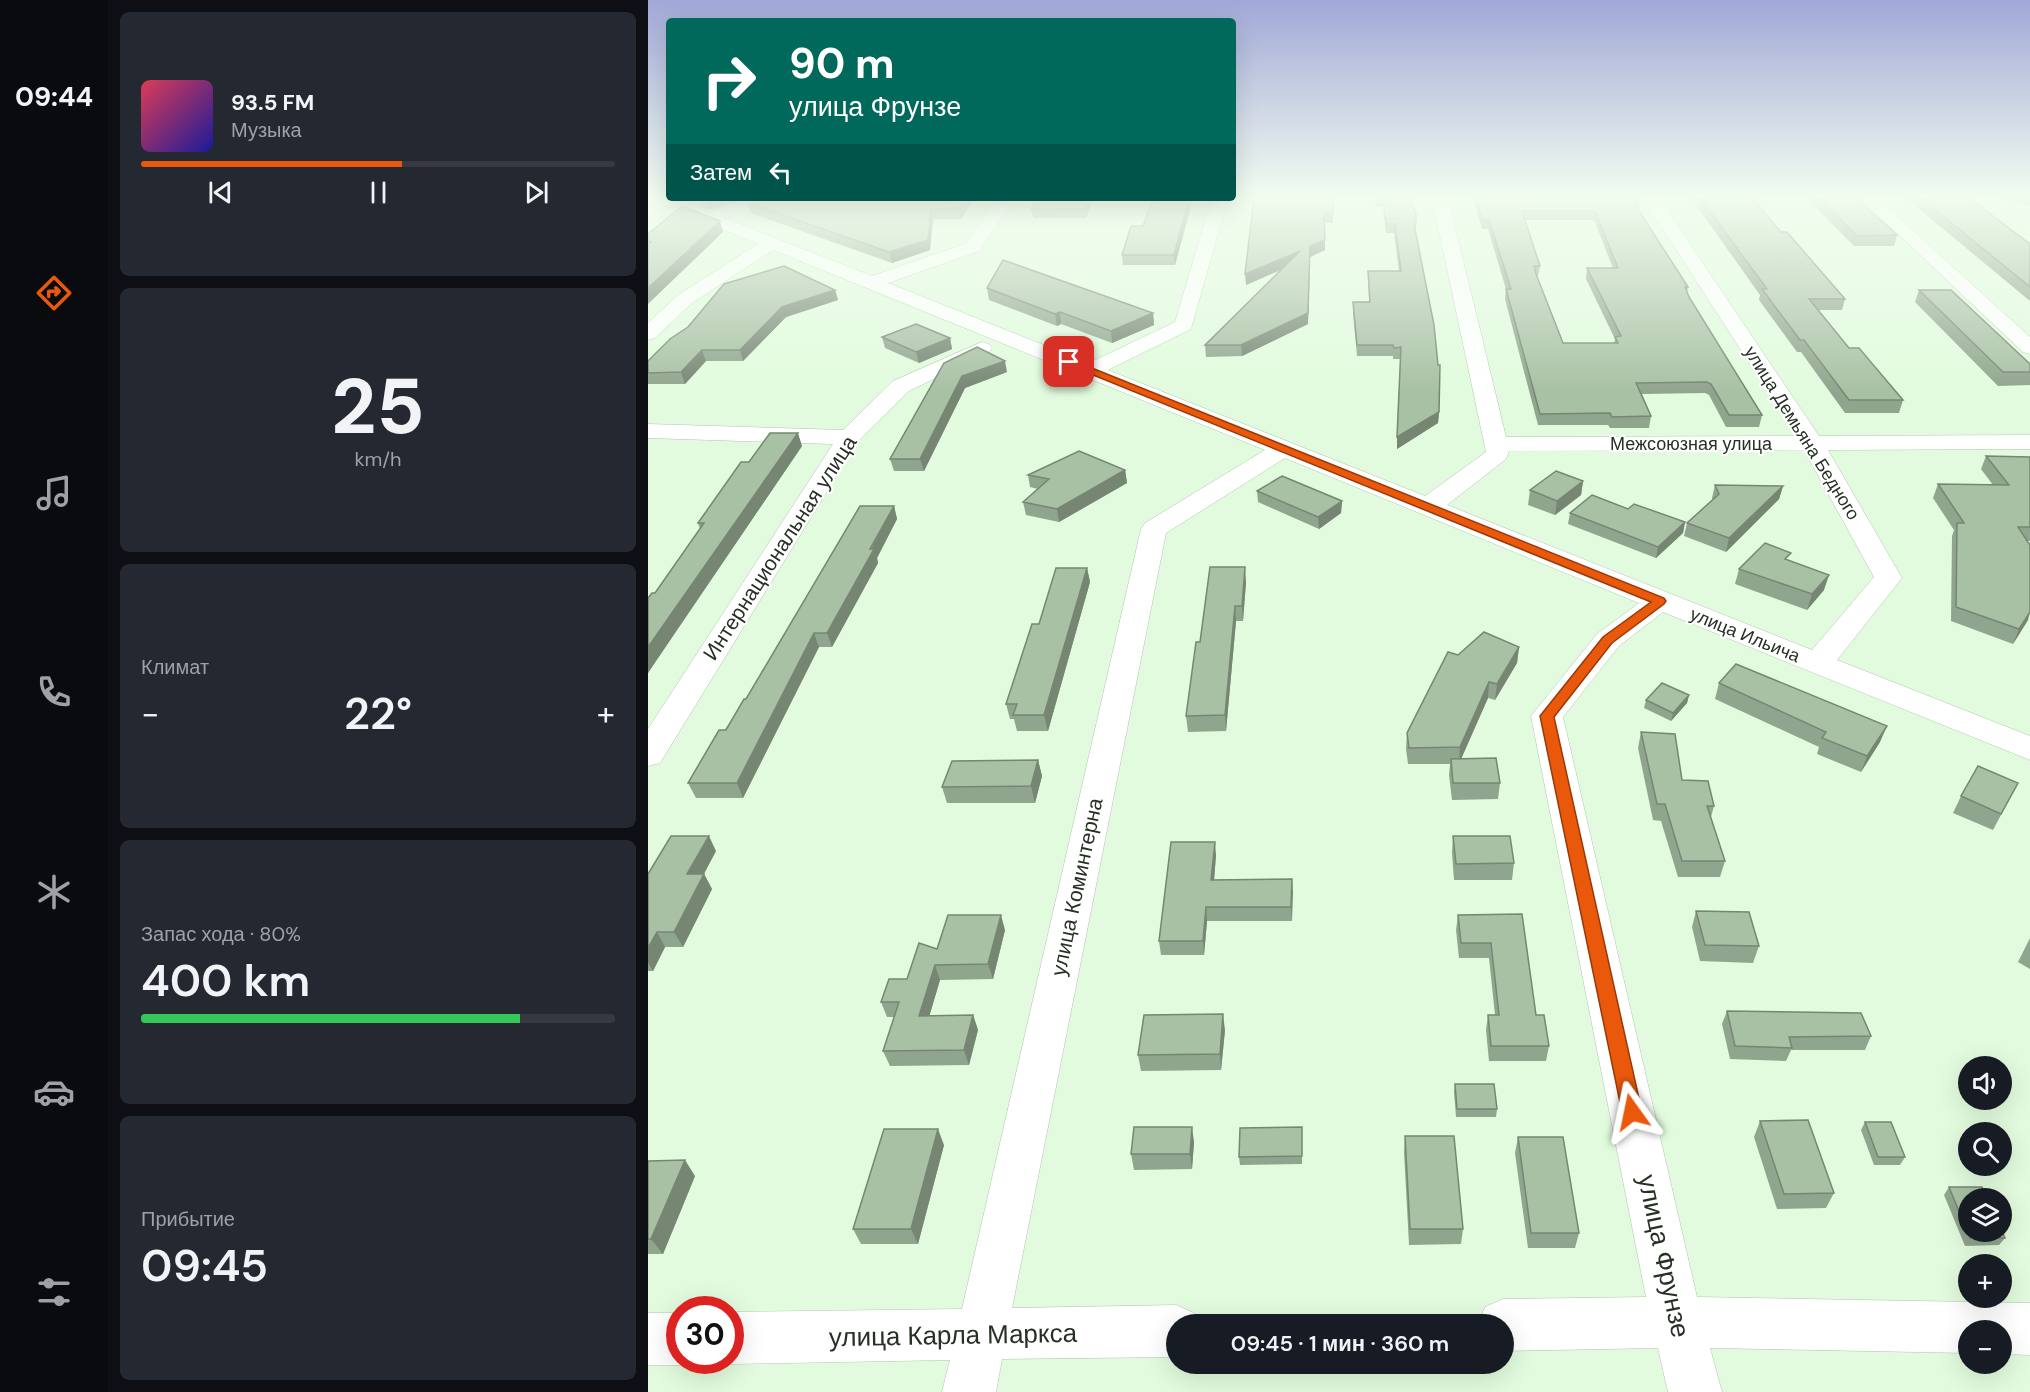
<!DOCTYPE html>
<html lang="ru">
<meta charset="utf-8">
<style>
:root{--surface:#171b24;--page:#242831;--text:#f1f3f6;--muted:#9ea1a6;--line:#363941;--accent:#ea580c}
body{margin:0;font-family:"DM Sans",sans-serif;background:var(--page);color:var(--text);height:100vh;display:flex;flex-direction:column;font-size:22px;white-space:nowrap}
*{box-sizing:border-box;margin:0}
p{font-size:20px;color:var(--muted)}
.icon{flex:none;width:33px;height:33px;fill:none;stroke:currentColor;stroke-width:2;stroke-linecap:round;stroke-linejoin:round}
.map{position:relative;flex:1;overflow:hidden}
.panel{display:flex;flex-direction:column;gap:12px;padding:12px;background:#0d0f14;width:540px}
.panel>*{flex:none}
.top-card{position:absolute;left:18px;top:18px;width:570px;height:183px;border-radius:6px;box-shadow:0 6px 24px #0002;background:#00695c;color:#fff;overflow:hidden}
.buttons{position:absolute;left:1310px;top:1056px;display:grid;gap:12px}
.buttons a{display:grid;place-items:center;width:54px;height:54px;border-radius:50%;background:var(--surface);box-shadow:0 6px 24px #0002;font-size:30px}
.speed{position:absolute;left:18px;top:1296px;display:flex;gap:12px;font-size:30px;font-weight:700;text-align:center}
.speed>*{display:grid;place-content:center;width:78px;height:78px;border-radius:50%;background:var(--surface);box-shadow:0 6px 24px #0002;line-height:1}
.speed .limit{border:9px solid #d22;background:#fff;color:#111}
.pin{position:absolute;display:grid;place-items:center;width:51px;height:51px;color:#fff;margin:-26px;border-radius:12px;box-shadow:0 3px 9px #0006}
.me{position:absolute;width:66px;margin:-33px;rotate:348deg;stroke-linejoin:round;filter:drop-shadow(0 0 4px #0008)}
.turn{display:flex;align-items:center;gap:21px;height:126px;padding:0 24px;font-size:27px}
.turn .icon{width:78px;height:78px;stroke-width:2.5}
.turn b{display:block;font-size:42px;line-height:51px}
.then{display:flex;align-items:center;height:57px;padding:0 24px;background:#0003;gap:12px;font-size:22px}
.big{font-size:45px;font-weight:600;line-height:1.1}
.panel .tile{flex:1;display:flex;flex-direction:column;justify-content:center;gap:9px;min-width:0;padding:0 21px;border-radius:9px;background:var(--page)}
.panel .dial{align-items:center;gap:0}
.dial b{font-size:78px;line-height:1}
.song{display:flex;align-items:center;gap:18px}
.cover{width:72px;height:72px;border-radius:9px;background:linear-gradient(135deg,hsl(350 70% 55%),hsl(240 70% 35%))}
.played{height:6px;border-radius:3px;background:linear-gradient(90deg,var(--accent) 55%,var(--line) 55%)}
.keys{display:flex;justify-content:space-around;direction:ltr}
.heat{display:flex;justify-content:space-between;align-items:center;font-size:33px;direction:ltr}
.charge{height:9px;border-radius:4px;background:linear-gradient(90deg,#34c759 80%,var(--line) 0)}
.trip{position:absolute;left:518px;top:1314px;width:348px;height:60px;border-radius:30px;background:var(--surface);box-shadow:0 6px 24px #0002;font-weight:600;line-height:60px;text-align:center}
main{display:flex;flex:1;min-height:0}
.menu{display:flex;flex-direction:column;width:108px;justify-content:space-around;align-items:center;background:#090b0e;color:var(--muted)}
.menu .icon{width:42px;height:42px}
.menu .active{color:var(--accent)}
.menu b{font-size:27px;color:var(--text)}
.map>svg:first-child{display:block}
</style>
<main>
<nav class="menu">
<b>09:44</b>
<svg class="icon active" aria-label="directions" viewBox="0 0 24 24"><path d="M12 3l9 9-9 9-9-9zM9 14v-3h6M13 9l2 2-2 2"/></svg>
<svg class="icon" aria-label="music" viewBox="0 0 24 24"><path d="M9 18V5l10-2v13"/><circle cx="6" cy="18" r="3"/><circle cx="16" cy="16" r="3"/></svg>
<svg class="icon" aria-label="phone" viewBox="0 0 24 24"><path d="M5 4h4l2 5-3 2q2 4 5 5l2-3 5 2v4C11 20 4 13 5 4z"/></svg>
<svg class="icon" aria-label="climate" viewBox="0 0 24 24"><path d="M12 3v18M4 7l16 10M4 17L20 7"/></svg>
<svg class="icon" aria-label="car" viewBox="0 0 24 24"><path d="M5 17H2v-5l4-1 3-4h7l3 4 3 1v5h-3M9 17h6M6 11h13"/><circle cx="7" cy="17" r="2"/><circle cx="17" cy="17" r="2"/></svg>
<svg class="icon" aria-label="filters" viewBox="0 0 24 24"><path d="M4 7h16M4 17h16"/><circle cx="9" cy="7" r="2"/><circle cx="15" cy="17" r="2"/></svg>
</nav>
<section class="panel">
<div class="tile">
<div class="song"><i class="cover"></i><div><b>93.5 FM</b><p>Музыка</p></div></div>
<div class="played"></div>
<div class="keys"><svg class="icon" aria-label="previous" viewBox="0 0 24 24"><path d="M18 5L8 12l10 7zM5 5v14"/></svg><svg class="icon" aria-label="pause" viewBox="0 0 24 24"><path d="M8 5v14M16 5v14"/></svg><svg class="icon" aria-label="next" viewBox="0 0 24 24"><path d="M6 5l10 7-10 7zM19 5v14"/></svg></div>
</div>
<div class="tile dial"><b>25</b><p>km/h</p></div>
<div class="tile"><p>Климат</p>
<div class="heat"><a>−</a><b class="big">22°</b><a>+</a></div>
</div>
<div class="tile"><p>Запас хода · 80%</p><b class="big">400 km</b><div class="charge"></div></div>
<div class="tile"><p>Прибытие</p><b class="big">09:45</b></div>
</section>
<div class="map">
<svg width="1382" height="1392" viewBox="0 0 1382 1392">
<rect width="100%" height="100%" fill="#e2fbde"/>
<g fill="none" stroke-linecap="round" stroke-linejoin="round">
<!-- minor casing -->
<g stroke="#b0c8ac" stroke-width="1">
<path id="minor" d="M4,198H26L61,212L108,198H127L115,207L76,218L224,276L319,243L351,198H367L331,251L240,283L441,363L527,322L564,198H580L543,329L460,370L777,496L838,452L784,198H800L858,437L1148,436L995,198H1011L1171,436L1382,435V449L1180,450L1254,578L1189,660L1382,736V760L1015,612L971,646L915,717L1049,1297L1382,1303V1355L1353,1354V1330H1320V1353L1062,1348L1074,1392H1020L1010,1348L855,1351V1324H830L837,1307L855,1299L998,1297L883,716L949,634L991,603L637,458L518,533L364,1308L528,1305L546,1313L551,1324H528V1357L354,1359L348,1392H294L302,1360L82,1364L74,1360H82V1312L314,1309L493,529L497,523L617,450L125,250L44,303L7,338L0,340V323L30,295L110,244L6,201ZM1156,450L1226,577L1164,650L799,505L858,459L861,451Z
M1212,198H1229L1382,337V354L1375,352Z
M334,342L341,344L344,348L341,352L261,391L210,441L12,763L0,766V729L185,444L0,438V424L195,430L245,381Z
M0,1313H32V1360H42L32,1365H0Z"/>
</g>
<!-- minor -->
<use href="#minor" fill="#fff" fill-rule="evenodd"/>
</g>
<!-- wall -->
<path fill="#90a58d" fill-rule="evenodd" d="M48,198H100L61,210L50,205Z
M327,198L313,219H285L282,250L244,263L103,213L100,203Z
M390,198H445L438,218H386L385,217L383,209Z
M685,198V223H677V250L662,257L660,324L594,356L558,357L557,345L633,270L598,285Z
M727,198H763L768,215V232L791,412L790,423L749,449L752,359H745V356H709L705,313V302H721L720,271H751L746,233H738L735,207H728Z
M825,198H987L991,203L990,209L1040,287L1039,293L1041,297L1114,415L1111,427H1078L1061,395L1057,393L994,394L1003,416L1001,428H962L960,425H890L857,299L858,289L840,229H834ZM877,220H946L965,268H939L938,279L967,339L966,343H915L889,276H890L892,266Z
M1043,198H1104L1133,232L1197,299L1194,310H1171L1201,348L1255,400L1251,413H1197L1153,352H1149L1111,300L1112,295Z
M1158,198H1208L1249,235L1246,246H1206Z
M1258,198H1321L1382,244V301Z
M1350,198H1382V205L1369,202Z
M542,210L527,265H475L474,255Z
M339,288L505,313L506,325L464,343L413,324L409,326L341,300Z
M187,290L190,300L138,317L95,361H58L37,384H0V361Z
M1271,290L1382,364V385L1350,386L1267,302Z
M234,337L302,338L304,349L271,363L237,348Z
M296,363L359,372L317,388L276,471H246L242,459Z
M154,446L8,660L0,673V598L7,593L52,529L50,523L101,462Z
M1338,456L1382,457V541H1379L1380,620L1365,644L1303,621L1304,536L1306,530L1285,498L1290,484L1345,485L1333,469Z
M477,470L479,483L411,522L378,515L375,502L390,489L382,487L380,475Z
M935,481L933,495L907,515L880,505L882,490Z
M1067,485L1135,486L1131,499L1078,552L1036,536L1039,523L1065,500L1064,498Z
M609,491L694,501L693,513L671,529L610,502Z
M246,506L249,519L229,558L230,563L184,647H171L95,798H48L40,783L98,699Z
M980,509L1037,522L1035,533L1008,558L920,524L922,513Z
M1141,560L1176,590L1159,610L1087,584L1091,569Z
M439,568L442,582L400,731H369L366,719H362L358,704Z
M598,582L595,621H588L578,731L540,732L538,716L552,642Z
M871,647L869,663L847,700L840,698L813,758L852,783L850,799L804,800L801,775L802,764H760L758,749L759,733L810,655Z
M1071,683L1232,742L1213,772L1169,754L1171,747L1067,699Z
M1041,695L1039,703L1023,721L996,708L998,700Z
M993,732L1034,780L1066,806L1063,817L1077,861L1072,877H1030L1013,821L1005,820L990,748Z
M390,760L394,776L387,803H299L294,787Z
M1370,783L1345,830L1305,813L1313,796Z
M805,836L866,863L864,880H806L804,853Z
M68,851L56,874L64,889L35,947H17L5,971H0V874Z
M568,855L566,880L644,879V921H559L556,955H513L511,941Z
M1048,911L1111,946L1105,963L1052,961L1044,927Z
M874,914L888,1015L901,1046L898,1061H841L838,1030L840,1015H847L841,958H811L808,930L810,915Z
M357,930L345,979L292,980L281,1016L325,1015L330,1030L321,1065L242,1066L235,1051L246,1017H239L233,1002L259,979L289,949Z
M1382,938V969L1370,962Z
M1079,1011L1223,1036L1217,1050H1143L1138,1061L1082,1059L1074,1024Z
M577,1030L573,1070L493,1071L490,1055Z
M807,1084L849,1109L848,1117H808L806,1092Z
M1112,1121L1186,1193L1178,1208L1129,1209L1106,1137Z
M1217,1122L1257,1157L1252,1165H1226L1213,1130Z
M654,1127V1164L592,1165L591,1157Z
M757,1136L815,1229L813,1244L761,1245L756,1152Z
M870,1137L931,1233L927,1248H880L867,1153Z
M546,1142L544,1169L486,1170L483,1154Z
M296,1145L270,1244H213L205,1229Z
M0,1161L47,1176L15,1254H0Z
M1301,1187L1357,1238L1351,1245L1317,1246L1296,1195Z"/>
<!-- shaded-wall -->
<path fill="#768673" d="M63,198H100L61,210L58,200Z
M318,198H327L313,219L311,208Z
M441,198H445L438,218L437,209Z
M541,198H544L542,210L527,265L526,255Z
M283,209L285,219L282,250L244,263L241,252Z
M72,221L75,232L0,304V288Z
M677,240V250L662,257L660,324L594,356L593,345L662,246Z
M652,251V261L598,285L597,274Z
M187,290L190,300L138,317L95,361L92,350L134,307Z
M412,312L413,324L409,326L407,314Z
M505,313L506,325L464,343L463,331Z
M302,338L304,349L271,363L268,352Z
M54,350L58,361L37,384L33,372Z
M357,361L359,372L317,388L276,471L272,459L314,376Z
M791,412L790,423L749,449V437Z
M150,433L154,446L0,673V647Z
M477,470L479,483L411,522L409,509Z
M935,481L933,495L907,515L909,501Z
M1135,486L1131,499L1078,552L1081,538Z
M694,501L693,513L671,529L670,517Z
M246,506L249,519L229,558L230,563L184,647L179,633Z
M1037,522L1035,533L1008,558L1010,547Z
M597,567L598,582L595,621L594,606Z
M439,568L442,582L400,731L396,715Z
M1181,575L1176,590L1159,610L1164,594Z
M587,606L588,621L578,731L577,715Z
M1382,612L1380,620L1365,644L1371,629Z
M166,633L171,647L95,798L89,783Z
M871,647L869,663L847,700L849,684Z
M841,682L840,698L811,764L812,747Z
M1041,695L1039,703L1023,721L1025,713Z
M1239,726L1232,742L1213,772L1219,756Z
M390,760L394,776L387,803L383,786Z
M61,836L68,851L47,890L39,874Z
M567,842L568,855L565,893L563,880Z
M56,874L64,889L35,947L26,932Z
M644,879L645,892L644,921L643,907Z
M558,907L559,921L556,955L555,941Z
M353,915L357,930L345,979L340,964Z
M9,932L17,947L5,971L0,963V948Z
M287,965L292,980L277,1031L271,1016Z
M575,1014L577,1030L573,1070L572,1054Z
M325,1015L330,1030L321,1065L316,1050Z
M544,1127L546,1142L544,1169L542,1154Z
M290,1129L296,1145L270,1244L263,1229Z
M37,1160L47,1176L15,1254L3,1239Z"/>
<!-- building -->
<path fill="#a8c0a4" stroke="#768673" stroke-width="1.5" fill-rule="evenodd" d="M114,198H318L311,208L283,209L280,240L241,252L100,203Z
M390,198H441L437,209L384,210L383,209Z
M510,198H541L526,255H474L483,226H495L504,202H509Z
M606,198H685V213L676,214L677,240L662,246L660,313L593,345H557L652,251L597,274Z
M735,198H763L768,215V224H766L786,325L790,365H792L791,412L749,437L753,347L746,348L745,345H709L705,302H722L720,271H753L747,224H749H738Z
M828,198H987L991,203H986L1040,287H1037L1041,297L1114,415H1081L1063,384L1059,382L988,383L1003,416L964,417L962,413L892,414L858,289H863L841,220H835ZM874,211H947L970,268H939L973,336L967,337L970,343H915L888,274L886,266H892Z
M1052,198H1104L1133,232H1139L1197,299H1161L1201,348H1211L1255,400H1201L1156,340H1152L1114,289H1119Z
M1171,198H1208L1249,235L1209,236Z
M1273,198H1321L1382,244V287Z
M34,206L72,221L0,288V245L3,242H0V234Z
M355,260L505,313L463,331L412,312L407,314L339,288Z
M136,266L187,290L134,307L92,350H54L33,372L0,373V361L22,339L40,327L76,284Z
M1271,290H1303L1382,364V372H1355Z
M268,324L302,338L268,352L234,337Z
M329,347L357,361L314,376L272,459H242L296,363Z
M122,433H150L0,647V598L4,593H7L56,523H50L93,462H101Z
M431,451L477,470L409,509L375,502L401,479L380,475Z
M1338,456L1382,457V527H1370L1382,545V612L1371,629L1308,607L1309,523H1316L1290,484L1361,485Z
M908,471L935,481L909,501L882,490Z
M634,476L694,501L670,517L609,491Z
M1067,485L1135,486L1081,538L1039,523L1071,494Z
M944,495L980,509L986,504L1037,522L1010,547L922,513Z
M212,506H246L222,549H226L179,633H166L89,783H40L71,730H78L96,699H98Z
M1117,543L1143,553L1137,559L1181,575L1164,594L1091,569Z
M562,567H597L594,606H587L577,715L538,716L548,642H552Z
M408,568H439L396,715H365L369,704H358L384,624H391Z
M836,632L871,647L849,684L841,682L812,747L761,748L759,733L800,652L810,655Z
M1088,664L1239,726L1219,756L1174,738L1178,732L1071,683Z
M1014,683L1041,695L1025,713L998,700Z
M993,732L1027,734L1034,780L1060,781L1066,806H1059L1077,861H1034L1017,804H1009Z
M848,758L852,783H805L803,759Z
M390,760L383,786L294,787L304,761Z
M1330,766L1370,783L1353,814L1313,796Z
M23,836H61L39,874H56L26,932H9L0,948V874Z
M805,836H862L866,863L808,864Z
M523,842H567L563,880L644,879L643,907H558L555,941H511Z
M1048,911L1101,912L1111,946L1057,945Z
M874,914L888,1015H896L901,1046H843L840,1015H851L843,943H813L810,915Z
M300,915H353L340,964L287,965L271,1016L325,1015L316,1050L235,1051L251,1002H233L241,979H259L271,943L289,949Z
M1079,1011L1213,1013L1223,1036L1141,1037L1144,1048L1087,1046Z
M575,1014L572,1054L490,1055L496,1015Z
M807,1084H846L849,1109H809Z
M1160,1120L1186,1193L1136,1194L1112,1121Z
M1217,1122H1243L1257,1157H1230Z
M486,1127H544L542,1154H483Z
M654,1127V1156L591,1157L592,1128Z
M236,1129H290L263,1229H205Z
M757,1136H806L815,1229H762Z
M870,1137H915L931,1233H883Z
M37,1160L3,1239H0V1161Z
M1301,1187H1334L1339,1198H1320V1232H1353V1229L1357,1238H1322Z"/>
<!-- sky -->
<linearGradient id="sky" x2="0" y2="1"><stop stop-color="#a1a8d7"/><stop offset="0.5" stop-color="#f2fdf0"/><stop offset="1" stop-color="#f2fdf0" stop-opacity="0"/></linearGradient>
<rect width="1382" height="393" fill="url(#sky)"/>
<!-- route -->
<path fill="#ea580c" stroke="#983908" stroke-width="1.5" d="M418,360H424L1016,598L1018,601L1016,604L964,643L906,717L994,1112L991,1119L984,1121L977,1119L974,1112L892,716L955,637L1003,602L418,364Z"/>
<g text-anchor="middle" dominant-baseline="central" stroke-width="4.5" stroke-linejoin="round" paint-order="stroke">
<!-- far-street labels -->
<g font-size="18" fill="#273025" stroke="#fff">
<text transform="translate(1154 433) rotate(58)">улица Демьяна Бедного</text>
<text x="1043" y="444">Межсоюзная улица</text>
<text transform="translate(1097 635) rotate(22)">улица Ильича</text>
</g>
<!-- street labels -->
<g font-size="21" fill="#273025" stroke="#fff">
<text transform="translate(132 548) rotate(-57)">Интернациональная улица</text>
<text transform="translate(429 887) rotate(-78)">улица Коминтерна</text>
</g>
<!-- near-street labels -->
<g font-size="26" fill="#273025" stroke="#fff">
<text transform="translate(1016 1256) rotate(78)">улица Фрунзе</text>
<text transform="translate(305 1335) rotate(-1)">улица Карла Маркса</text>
</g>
</g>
</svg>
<div class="buttons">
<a><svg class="icon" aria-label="sound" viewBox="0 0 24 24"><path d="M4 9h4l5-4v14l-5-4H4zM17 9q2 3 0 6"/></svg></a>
<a><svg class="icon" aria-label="search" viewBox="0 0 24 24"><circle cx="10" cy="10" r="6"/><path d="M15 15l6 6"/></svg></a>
<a><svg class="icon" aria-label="layers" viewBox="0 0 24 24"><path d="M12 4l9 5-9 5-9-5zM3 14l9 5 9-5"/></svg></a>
<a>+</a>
<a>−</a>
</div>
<div class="speed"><div class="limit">30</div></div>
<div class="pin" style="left:421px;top:362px;background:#d93025"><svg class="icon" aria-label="arrive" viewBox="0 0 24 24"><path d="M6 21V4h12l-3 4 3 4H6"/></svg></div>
<svg class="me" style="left:984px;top:1112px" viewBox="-20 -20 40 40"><path d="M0-17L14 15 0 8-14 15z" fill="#ea580c" stroke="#fff" stroke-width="4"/></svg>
<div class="trip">09:45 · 1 мин · 360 m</div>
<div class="top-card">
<div class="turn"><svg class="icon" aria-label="right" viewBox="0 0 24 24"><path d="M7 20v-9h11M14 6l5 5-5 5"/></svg><div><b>90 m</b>улица Фрунзе</div></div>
<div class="then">Затем<svg class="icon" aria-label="left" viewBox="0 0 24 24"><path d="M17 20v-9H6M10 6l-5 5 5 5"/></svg></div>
</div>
</div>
</main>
